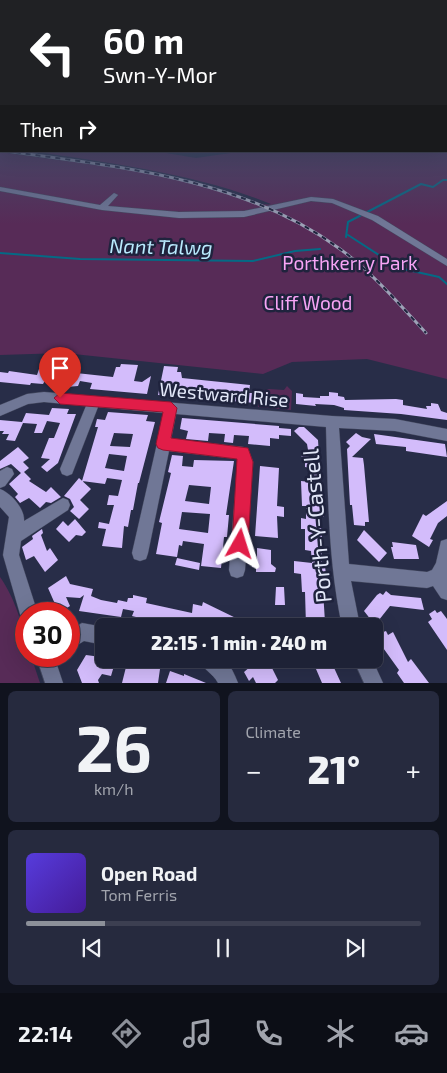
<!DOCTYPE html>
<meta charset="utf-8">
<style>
:root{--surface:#1e2236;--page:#262a3e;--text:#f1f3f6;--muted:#a1a4ad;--line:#3c3f51;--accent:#8c9099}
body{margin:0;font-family:"Exo 2",sans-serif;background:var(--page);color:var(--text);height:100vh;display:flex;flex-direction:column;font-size:19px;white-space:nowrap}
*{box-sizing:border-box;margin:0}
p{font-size:16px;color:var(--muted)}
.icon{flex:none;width:28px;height:28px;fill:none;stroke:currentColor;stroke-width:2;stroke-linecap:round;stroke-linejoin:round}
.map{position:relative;height:683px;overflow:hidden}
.drawer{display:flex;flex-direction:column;gap:8px;padding:8px;background:#10131e;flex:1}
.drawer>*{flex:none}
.top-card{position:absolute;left:0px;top:0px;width:448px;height:152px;box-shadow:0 5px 20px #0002,0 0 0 1px var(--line);background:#202124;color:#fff;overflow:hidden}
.speed{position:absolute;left:15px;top:602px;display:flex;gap:10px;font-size:25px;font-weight:700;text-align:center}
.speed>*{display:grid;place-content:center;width:65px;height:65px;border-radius:50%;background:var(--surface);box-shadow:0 5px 20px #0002,0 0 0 1px var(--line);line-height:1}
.speed .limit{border:8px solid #d22;background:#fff;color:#111}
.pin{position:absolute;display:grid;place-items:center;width:42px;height:42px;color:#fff;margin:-51px -21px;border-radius:50% 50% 50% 0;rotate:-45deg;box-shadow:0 0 5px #0007}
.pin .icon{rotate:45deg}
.me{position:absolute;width:55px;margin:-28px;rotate:6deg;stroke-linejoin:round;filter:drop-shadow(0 0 4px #0008)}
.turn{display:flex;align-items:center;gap:18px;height:105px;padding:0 20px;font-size:22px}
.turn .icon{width:65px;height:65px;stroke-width:2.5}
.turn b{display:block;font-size:35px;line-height:42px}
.then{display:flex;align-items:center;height:48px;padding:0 20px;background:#0003;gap:10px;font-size:19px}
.big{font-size:38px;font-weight:800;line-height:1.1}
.drawer .widget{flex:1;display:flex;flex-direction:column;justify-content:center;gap:8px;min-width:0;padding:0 18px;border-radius:8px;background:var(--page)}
.drawer .dial{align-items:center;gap:0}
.dial b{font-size:65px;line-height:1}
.song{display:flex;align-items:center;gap:15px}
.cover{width:60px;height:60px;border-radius:8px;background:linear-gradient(135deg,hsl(250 70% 55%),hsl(260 70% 35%))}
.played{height:5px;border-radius:2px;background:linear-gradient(90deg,var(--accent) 20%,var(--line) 20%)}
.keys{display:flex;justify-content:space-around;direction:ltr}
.heat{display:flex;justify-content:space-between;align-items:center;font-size:28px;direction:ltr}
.drawer .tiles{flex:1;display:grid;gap:8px;grid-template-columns:1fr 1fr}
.widget:last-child{grid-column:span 2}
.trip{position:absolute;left:95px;top:618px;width:288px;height:50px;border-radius:8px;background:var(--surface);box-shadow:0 5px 20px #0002,0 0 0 1px var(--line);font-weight:800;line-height:50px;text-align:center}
.tab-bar{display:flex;height:80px;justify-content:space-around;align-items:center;background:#0c0e16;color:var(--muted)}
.tab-bar .icon{width:35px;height:35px}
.tab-bar .active{color:var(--accent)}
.tab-bar b{font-size:22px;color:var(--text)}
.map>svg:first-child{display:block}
</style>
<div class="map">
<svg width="447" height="683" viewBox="0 0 447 683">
<rect width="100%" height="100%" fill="#282d48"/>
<!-- green -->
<path fill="#572b57" d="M447,128V379L367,359L292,362L263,374L64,353L0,355V152C67,162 137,168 203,185C219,190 258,208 271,204C194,173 114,164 32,151H154L196,158L245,151H446Z
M287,386L292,391L291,410L258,407V392L269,389L284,390Z
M0,577C15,598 26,631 26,656H31L40,683H0Z"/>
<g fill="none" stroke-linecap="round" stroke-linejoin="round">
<!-- stream -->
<path stroke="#046a85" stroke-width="2" d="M348,235L399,268L439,277L447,284
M346,237L348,222L421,184L433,187L443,180H447
M0,253L80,259L253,261L295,251L320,249"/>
</g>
<!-- building -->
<path fill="#d3bcfb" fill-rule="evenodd" d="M121,364L138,365L134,381L142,382L151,376L147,394L90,389L92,383L80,381L78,386L66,387L55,386L57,380L46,379L43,384L31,383L30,385L0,382V372L8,373L9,371L37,375L39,369L113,377L116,367H120Z
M164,366L178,367L177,372H181L182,378L250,385L249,393H257L256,403L158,395Z
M329,392L338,393V396L344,397L345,400L396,399L403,400V405L427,409L426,406H431V403L438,404L441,411L447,413V420L401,414L344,410V408L334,405L315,404L316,406L296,404V393L303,394V397L320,398V396H329Z
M52,408L69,409L67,414H76L58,463L47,472L41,467L50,459L41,458L49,438H54L60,423L47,421L42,433H34L37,424L23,423L15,441L6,440L9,434H2L4,431H0V420L22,422L26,413L49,415Z
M108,412L148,415L146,421L155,422L139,483H138L133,510H131L128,527L124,526L122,548L102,546L106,529L98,528L99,522L109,524L114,505H107L109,495L118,496L122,480L107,478L105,484L82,481L98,427H95L97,419L105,420ZM114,433L133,434L130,447L110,446ZM109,454L127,456L124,471L105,468Z
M182,418L279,426V428L291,429V436L279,435V439L270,438V446L248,444L249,436L234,435L233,443L224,442L225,434L209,433L208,441L186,439L188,431L180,429Z
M299,427H304L318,440L321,488L323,489L324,517H319L322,533V565L325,566L326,575H322L325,622H318V626H306L305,592H302L301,574L294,573V561L312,563L311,551L305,550V529H301V518L306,519V506H302L301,481L310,482V468L305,467V459L301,456L308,450L307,444L294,431Z
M356,433L362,437L371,439L352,457L363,458L364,465L369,522H365V526L354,525L352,505H350L347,449L350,446L346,442Z
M374,434L445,444L447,457L406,451V447L376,444Z
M18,447L29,458L23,462L29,468L24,472L31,479L29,481L46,492L51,487L61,497L51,503L46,502L40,508L29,498L20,503L15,497L18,494L9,484L21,473L11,464L0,469V461Z
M172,455L183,456L182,466L193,467L194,460L234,461L226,515H229L227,537H224L221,568L201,566L204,544L183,541L182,546L179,545L177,557L156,554L162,523L159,522L171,473L168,472ZM189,485L211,487L209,504L185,501ZM182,512L210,514L208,533L179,529Z
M260,466L279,468L277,506L284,507V517L277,516L278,538L255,536Z
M79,478L91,489L80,500L89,509L79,519L70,511L74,507L70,499L64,496Z
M447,501V516L438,523L430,539L433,540L429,547L412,536L423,514L426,516Z
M75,519L86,532L82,536L76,535L69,542L56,529L63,521L68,526Z
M42,529L43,533L41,535L47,551L50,548L58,560L45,572L34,556L26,560L22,547L33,539L32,536Z
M364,530L387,553L379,562L357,540Z
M392,542L416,545L419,559H394L391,547H393Z
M257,548L271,550V564L276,568L275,572H256V567H252V560L257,561Z
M177,558L200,563L199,570L175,565Z
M66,576L70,584L93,589L91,596L101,600L117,603L118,600L127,602L128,598H133V595L147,598L146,603L192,613L193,604L202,606L203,602L240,620L238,626H182L159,622L157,624L137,621L136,617L132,616L134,611L123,609L121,617L79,611L84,595L80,598L66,597L70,606L59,613L48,588Z
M276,587H284L285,605H275Z
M386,591L391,595L421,598L424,610L390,606L375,625L364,611L377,595L380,593L383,595Z
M435,610L437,613L441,611L447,619V650L428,622L432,619L429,614Z
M386,631L388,635L393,632L408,662L411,659L429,683H404L397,673L399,670L381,645L383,644L378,634Z
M86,655L116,659L111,676L102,674L98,680L99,683H82L77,670Z
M316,659H330L341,683H322L316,669L318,668Z
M258,660L261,666L268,660L278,680L275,683H256L253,677L249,681L244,672Z
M127,663L160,669L158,683H122Z
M170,671L184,676V674L206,683H166Z"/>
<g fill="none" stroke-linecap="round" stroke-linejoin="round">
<!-- minor casing -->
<g stroke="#43485e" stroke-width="1">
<path id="minor" d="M0,187L100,205L114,193L118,195L108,206L179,212L244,211L311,197L333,199L378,216L447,259V266L372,220L332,203L311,201L244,217L179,218L102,210L0,191Z
M44,392L332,416L395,419L447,429V441L395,431L339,428L349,564L427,572L432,570L436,563L441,541L447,539V600L441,598L433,586L427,588L351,581L360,626H342C328,561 328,494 326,427L176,414L171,439L243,447L248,449L253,462L245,570L243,576L237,578L231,576L229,570L238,459L169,451L148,553L146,559L140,561L134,559L132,553L164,413L98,407L72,474L67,476L62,474L60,469L86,406L44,402L28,404L0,416V405L27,394Z
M7,467L12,469L14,474L5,486L0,488V471Z
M0,489C11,493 25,509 24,521L63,498L68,500L70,505L68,510L21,541L19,555L38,614H26V622L23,620L20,614L3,555L9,517L0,507Z
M82,623L104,627V645L84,641L69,650V631Z
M36,656H54L63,683H45Z
M198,659C224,657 228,658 238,683H218C213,673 202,669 198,659Z
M353,659H372L383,683H364Z"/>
</g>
<!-- minor -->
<use href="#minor" fill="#707796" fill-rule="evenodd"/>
<!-- rail casing -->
<g stroke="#9ca1b6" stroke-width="3">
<path id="rail" d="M6,151C120,167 243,178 340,249C372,272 399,304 426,333"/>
</g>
<!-- rail -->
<use href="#rail" stroke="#1f233d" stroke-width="2" stroke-dasharray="5" stroke-linecap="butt"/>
</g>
<!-- sky -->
<linearGradient id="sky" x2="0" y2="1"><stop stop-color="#161928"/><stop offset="0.57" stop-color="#424c6a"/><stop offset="1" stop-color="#424c6a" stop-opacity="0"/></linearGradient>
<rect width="447" height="224" fill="url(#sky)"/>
<!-- route -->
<path fill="#e11d48" stroke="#92132f" d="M60,393L171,402L177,408L171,438L248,448L253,462L248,544L245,550L240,552L234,550L232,544L237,459L163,450L158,448L156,444L163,412L60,404L54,398Z"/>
<g text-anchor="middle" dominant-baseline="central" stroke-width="5" stroke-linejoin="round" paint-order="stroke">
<!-- park labels -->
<g font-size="19" fill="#f7a4f5" stroke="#1f233d">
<text x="350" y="262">Porthkerry Park</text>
<text x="308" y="302">Cliff Wood</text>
</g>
<!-- street labels -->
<g font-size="19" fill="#e3e8f9" stroke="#1f233d">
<text transform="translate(224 394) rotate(5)">Westward Rise</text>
</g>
<!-- water labels -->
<g font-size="20" font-style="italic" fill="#baebfe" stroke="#1f233d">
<text transform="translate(161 246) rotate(1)">Nant Talwg</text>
</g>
<!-- near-street labels -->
<g font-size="22" fill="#e3e8f9" stroke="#1f233d">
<text transform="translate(316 526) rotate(-95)">Porth-Y-Castell</text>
</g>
</g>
</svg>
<div class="speed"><div class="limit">30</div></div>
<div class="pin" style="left:60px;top:398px;background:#d93025"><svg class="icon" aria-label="arrive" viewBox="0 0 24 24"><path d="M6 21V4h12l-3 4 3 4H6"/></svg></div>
<svg class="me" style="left:240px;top:544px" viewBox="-20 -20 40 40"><path d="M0-17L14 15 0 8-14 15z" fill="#e11d48" stroke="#fff" stroke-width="4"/></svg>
<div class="trip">22:15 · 1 min · 240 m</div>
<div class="top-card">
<div class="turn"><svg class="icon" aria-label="left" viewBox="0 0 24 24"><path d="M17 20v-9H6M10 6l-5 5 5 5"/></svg><div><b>60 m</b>Swn-Y-Mor</div></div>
<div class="then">Then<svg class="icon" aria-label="right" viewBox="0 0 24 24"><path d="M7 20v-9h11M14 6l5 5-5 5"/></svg></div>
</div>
</div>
<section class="drawer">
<div class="tiles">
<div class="widget dial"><b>26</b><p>km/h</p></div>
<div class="widget"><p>Climate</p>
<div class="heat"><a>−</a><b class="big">21°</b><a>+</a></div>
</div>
<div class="widget">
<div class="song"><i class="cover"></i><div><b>Open Road</b><p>Tom Ferris</p></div></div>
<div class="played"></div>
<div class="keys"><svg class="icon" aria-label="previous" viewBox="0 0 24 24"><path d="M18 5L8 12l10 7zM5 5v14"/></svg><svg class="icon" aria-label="pause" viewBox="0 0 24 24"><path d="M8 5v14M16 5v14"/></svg><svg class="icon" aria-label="next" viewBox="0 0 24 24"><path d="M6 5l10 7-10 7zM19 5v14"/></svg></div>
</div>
</div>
</section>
<nav class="tab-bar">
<b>22:14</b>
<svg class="icon active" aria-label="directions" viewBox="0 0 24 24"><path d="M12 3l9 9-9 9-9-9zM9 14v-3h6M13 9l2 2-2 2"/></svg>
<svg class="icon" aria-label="music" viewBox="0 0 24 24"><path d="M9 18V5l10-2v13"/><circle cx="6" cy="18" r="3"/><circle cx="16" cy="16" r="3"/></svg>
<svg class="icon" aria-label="phone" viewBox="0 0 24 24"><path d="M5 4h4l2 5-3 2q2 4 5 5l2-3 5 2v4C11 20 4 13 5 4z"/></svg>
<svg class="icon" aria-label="climate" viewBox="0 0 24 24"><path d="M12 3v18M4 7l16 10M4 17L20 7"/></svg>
<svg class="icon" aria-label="car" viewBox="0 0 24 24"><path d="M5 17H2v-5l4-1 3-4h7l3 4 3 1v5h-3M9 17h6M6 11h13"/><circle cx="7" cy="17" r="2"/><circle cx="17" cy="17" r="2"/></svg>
</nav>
